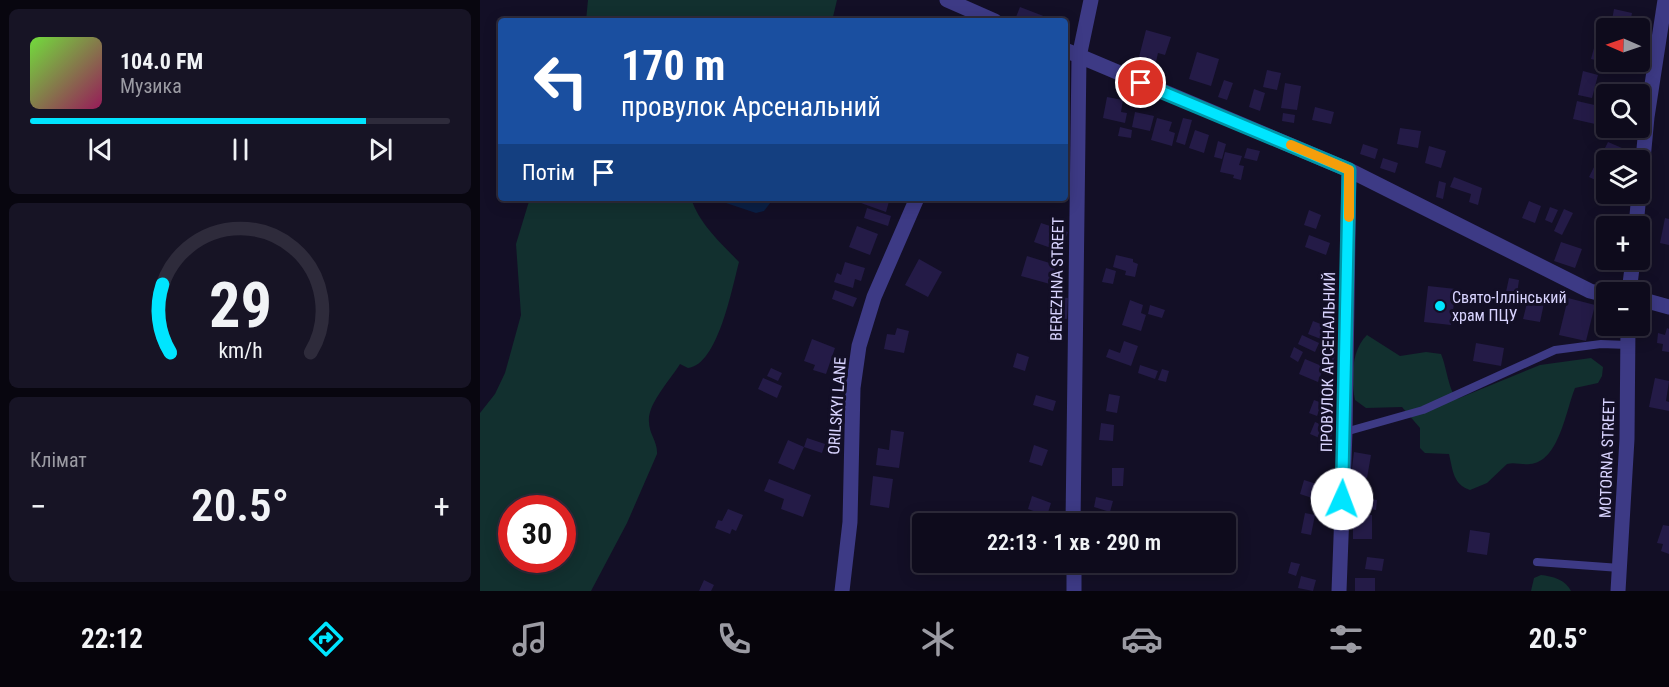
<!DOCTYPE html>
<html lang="uk">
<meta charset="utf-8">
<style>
:root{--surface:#0e0b1c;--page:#171425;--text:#f1f3f6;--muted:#9b9ba3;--line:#2e2b3b;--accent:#00e5ff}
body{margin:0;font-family:"Roboto Condensed",sans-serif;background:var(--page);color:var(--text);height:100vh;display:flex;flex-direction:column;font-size:22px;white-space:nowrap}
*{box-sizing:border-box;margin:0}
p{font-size:20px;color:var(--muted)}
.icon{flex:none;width:33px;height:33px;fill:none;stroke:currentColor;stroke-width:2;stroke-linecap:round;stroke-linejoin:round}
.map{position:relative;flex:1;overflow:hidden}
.details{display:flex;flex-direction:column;gap:9px;padding:9px;background:#08060f;width:480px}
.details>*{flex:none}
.hud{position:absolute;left:18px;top:18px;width:570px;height:183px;border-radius:6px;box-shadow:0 3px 15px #0003,0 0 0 2px var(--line);background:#1a4fa0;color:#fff;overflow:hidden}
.needle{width:39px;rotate:272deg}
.buttons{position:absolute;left:1116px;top:18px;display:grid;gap:12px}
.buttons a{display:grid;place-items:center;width:54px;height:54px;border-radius:6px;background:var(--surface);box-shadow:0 3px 15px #0003,0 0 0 2px var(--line);font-size:30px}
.speed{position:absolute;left:18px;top:495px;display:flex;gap:12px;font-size:30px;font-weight:700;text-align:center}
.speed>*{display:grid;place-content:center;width:78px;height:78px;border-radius:50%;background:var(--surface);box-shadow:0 3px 15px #0003,0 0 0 2px var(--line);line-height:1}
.speed .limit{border:9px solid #d22;background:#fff;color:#111}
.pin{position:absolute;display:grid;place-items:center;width:51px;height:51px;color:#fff;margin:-26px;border:3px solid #fff;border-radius:50%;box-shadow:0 2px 6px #0007}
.me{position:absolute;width:66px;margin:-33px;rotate:2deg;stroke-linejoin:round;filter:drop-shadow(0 0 4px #0008)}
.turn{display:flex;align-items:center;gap:21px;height:126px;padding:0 24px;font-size:27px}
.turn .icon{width:78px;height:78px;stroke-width:2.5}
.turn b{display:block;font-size:42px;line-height:51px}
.then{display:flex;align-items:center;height:57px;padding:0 24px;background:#0003;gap:12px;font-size:22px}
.big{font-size:45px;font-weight:600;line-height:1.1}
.details .tile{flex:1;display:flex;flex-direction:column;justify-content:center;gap:9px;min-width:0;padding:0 21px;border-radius:9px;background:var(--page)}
.details .dial{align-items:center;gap:0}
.dial svg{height:156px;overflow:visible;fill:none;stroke:var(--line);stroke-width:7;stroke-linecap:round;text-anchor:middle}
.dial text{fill:var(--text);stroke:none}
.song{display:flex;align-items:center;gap:18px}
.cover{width:72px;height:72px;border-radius:9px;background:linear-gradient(135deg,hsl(100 70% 55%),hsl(330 70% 35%))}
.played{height:6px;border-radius:3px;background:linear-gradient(90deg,var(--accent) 80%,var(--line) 80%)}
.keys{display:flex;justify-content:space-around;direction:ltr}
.heat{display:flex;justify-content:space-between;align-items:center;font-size:33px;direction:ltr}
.trip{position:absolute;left:432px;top:513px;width:324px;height:60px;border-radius:6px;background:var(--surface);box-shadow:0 3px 15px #0003,0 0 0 2px var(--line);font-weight:600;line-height:60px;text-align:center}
.menu{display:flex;height:96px;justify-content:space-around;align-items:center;background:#06040b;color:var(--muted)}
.menu .icon{width:42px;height:42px}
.menu .active{color:var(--accent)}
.menu b{font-size:27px;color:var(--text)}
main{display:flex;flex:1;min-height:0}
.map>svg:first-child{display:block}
</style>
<main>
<section class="details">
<div class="tile">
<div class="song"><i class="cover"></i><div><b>104.0 FM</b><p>Музика</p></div></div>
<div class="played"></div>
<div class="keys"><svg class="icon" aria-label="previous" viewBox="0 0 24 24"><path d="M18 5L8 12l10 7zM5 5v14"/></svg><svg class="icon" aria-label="pause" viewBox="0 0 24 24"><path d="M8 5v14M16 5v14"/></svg><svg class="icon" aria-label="next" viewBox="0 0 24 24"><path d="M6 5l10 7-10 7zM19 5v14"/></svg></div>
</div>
<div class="tile dial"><svg viewBox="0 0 100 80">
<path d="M14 69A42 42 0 1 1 86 69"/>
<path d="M14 69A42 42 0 0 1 10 34" stroke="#00e5ff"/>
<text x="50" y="56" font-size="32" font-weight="700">29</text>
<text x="50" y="72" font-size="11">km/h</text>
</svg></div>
<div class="tile"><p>Клімат</p>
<div class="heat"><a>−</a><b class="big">20.5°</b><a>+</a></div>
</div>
</section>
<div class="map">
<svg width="1189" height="591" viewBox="0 0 1189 591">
<rect width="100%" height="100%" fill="#130f26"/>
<!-- green -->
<path fill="#12302f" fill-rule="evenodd" d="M108,0H357L352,21H106Z
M50,198H211C219,224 241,243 259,262C252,288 238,365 208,368L200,364C191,379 167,404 169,422C169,434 178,442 177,454L147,523L111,591H0V413L15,394L25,373L41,315L36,244ZM82,508V560H32V508Z
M887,335L920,356L946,352L961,354C967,368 968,389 977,399L1060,365L1111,358L1123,367L1122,376L1118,383L1095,388C1086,410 1079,462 1050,464C1041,465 1035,462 1027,464L1007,483L990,490C973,484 973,471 969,454L945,453L940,448V428L922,407L886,408L875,400C871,380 871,350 887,335Z
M1061,575C1072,576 1086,580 1091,591H1051L1054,578Z"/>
<!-- water -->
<path fill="#0a1f44" d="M231,198H294L284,211L276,213Z"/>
<!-- building -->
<path fill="#241b47" d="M540,7L566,17L565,21H547L536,17Z
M1134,9L1152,13L1150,24L1132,20Z
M666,30L691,37L685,55L678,53L676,62L659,57Z
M1114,48L1126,51V62H1132V64L1111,59Z
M717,52L739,59L731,86L709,79Z
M1143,62L1156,65L1154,74L1141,71Z
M787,70L801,73L797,90L783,87Z
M1103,71L1118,75L1112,98L1098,95Z
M744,80L753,83L747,100L738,97Z
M805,83L821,86L817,110L801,108Z
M774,89L785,93L780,111L769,107Z
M627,97L643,100L641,112L647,113L645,123L623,118Z
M1097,101L1119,106L1115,124L1093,119Z
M835,107L854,112L851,124L832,120Z
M655,112L674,116L670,131L652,127Z
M803,113L815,115L814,123L802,121Z
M677,118L692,122L689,131L695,133L692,146L671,140Z
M703,118L712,120L705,145L696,142Z
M640,127L652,130L651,138L638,136Z
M920,128L941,131L938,148L917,144Z
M715,130L729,135L724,153L709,148Z
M738,141L746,144L742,159L734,157Z
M1128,142L1142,148L1137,158L1123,152Z
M883,144L898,149L895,159L880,154Z
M949,146L966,151L961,168L945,163Z
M767,148L780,151L777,161L764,158Z
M745,152L762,156L759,165L764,166L761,180L753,178L754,175L740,172Z
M903,158L918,163L915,173L900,168Z
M1116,163L1126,168V185L1109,177Z
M974,177L1002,188L998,205L989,202L991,194L970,187Z
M959,181L966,183L963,199L956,197Z
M383,198H410L406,212L381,203Z
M1049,201L1061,206L1055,223L1042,218Z
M1070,207L1078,210L1072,223L1065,220Z
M387,208L411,216L408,226L384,218Z
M1084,209L1093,213L1082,235L1074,231Z
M829,210L841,215L836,229L824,225Z
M1185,218L1189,219V245L1180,243Z
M561,223L588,232L583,245L573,242L571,248L554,242Z
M377,226L398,234L390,255L369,247Z
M829,235L850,243L846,255L825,247Z
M1081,242L1102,249L1095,268L1074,261Z
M636,255L653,259V262L658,264L655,277L645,275L646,271L633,267Z
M547,256L576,265L570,284L541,276Z
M439,259L462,272L448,297L425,285Z
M365,262L385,268L381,281L375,279L373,288L354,282L357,273L361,275Z
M626,268L636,271L633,284L622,282Z
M1029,278L1039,280L1037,294L1026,292Z
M948,286L976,289L971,325L944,322Z
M355,290L377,298L373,307L352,299Z
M1050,291L1066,294L1060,322L1043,319Z
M576,297L588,298L587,319L575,318Z
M1088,298L1115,305L1106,341L1079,335Z
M650,300L663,305L661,313L666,315L661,331L642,325Z
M670,305L685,310L682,318L668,314Z
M833,321L856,330L851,343L828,334Z
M417,328L429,331L424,353L404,349L407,334L415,335Z
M1187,328L1189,329V352L1182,351L1183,344L1177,343L1178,333L1185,335Z
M822,335L839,343L835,352L818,344Z
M332,339L355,348L346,374L333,370L335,365L324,361Z
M644,341L658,346L651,366L626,357L629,349L640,353Z
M996,343L1024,348L1021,366L993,361Z
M814,347L823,352L818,362L810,357Z
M845,347L856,350L853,364L842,361Z
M537,353L549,357L545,371L533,367Z
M825,359L844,367L838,382L819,374Z
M660,365L678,371L675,379L658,373Z
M291,368L302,373L298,381L287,376Z
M682,369L689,371L686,382L678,380Z
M283,378L302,386L297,398L278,389Z
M1175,378L1189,381L1186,401L1189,402V411L1169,407Z
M629,394L640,396L637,413L626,411Z
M556,395L576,401L573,411L553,405Z
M834,400L842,403L837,416L829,413Z
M835,422L854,430L849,442L830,434Z
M621,423L634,425L633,441L619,440Z
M411,430L424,432L419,468L396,465L398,448L409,450Z
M327,438L345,444L342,453L324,447Z
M308,440L324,447L314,470L298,463Z
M554,445L568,450L562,466L549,462Z
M874,452L891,455L887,478L871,476Z
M632,468H644L643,486H632Z
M393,476L413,479L409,508L390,505Z
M289,479L331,495L323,517L301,509L304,499L284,491Z
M824,480L846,487L841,501L820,494Z
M552,496L571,503L567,516L548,509Z
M616,497L633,501L630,512L614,507Z
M885,498L897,500L896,510L884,508Z
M248,509L263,515L256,531L252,529L250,534L235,528L238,520L242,521Z
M840,509L854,511L852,520L839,518Z
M825,513L835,515L831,535L821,533Z
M873,515H892V539H873Z
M1183,525L1189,526V554L1181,551L1183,544L1177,543Z
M990,530L1010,533L1007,555L987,552Z
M887,557L904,559L902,571L885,569Z
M811,562L820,564L816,576L808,573Z
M821,576L836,580L833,591L818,588Z
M875,578H895V591H875Z
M224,580L234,585L231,591H219Z"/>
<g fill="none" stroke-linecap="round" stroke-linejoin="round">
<!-- service -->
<path stroke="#3d3a85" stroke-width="8" d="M865,432L943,410L1075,350L1121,344L1148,345
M1057,562L1140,568"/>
<!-- minor -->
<path stroke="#3d3a85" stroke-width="15" d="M467,0L515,21
M585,50L869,170L1110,291L1126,295
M1160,299L1189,307
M593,524L599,57L611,0
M594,562V591
M362,591L370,522L373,388L379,346L394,297L437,198
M859,591L865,432L869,170"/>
<!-- tertiary -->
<path stroke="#3d3a85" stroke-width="15" d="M1160,191L1167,117L1185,0
M1156,226L1159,194
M1149,292L1153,260
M1138,591L1147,439L1148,326"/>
</g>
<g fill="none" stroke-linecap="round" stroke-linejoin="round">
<!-- route casing -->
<g stroke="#0095a6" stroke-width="15">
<path id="route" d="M661,83L869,170L862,499"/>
</g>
<!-- route -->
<use href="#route" stroke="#00e5ff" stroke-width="10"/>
<!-- slow -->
<path stroke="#f59e0b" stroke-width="10" d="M811,145L869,170V217"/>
</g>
<!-- markers -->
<circle fill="#00e5ff" stroke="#130f26" stroke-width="2" cx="960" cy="306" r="6"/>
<g text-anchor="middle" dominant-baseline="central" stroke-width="6" stroke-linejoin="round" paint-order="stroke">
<!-- street labels -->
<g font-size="16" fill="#d9d4ff" stroke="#130f26">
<text transform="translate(577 279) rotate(-89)">BEREZHNA STREET</text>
<text transform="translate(848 362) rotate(-89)">ПРОВУЛОК АРСЕНАЛЬНИЙ</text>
<text transform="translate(357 406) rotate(-86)">ORILSKYI LANE</text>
<text transform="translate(1127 458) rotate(-88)">MOTORNA STREET</text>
</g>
<!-- poi labels -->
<g font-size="16" fill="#d9d4ff" stroke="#130f26" text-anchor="start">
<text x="972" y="297">Свято-Іллінський<tspan x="972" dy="18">храм ПЦУ</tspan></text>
</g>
</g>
</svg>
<div class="buttons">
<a><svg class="needle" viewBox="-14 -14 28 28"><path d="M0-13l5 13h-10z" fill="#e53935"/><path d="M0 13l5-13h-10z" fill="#9b9ba3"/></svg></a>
<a><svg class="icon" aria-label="search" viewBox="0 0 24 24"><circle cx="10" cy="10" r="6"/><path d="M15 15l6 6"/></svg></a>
<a><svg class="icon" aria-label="layers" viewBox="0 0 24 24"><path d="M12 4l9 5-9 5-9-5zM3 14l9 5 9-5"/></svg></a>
<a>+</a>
<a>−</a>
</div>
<div class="speed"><div class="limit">30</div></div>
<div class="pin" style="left:661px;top:83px;background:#d93025"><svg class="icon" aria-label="arrive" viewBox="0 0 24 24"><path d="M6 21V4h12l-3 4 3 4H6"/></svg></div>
<svg class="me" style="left:862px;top:499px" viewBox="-20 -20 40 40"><circle r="19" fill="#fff"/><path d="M0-13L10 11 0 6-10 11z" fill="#00e5ff"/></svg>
<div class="trip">22:13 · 1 хв · 290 m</div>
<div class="hud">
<div class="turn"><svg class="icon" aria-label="left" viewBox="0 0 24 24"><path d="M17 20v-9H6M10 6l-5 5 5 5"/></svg><div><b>170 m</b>провулок Арсенальний</div></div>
<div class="then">Потім<svg class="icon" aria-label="arrive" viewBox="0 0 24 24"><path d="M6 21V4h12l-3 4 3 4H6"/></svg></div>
</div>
</div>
</main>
<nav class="menu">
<b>22:12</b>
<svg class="icon active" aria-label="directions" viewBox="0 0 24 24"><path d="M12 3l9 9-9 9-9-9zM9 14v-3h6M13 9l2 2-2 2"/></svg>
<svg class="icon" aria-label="music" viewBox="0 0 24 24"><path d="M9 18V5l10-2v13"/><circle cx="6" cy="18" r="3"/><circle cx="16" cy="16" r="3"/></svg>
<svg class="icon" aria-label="phone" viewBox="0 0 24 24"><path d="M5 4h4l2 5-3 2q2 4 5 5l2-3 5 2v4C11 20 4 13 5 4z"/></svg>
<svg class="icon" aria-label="climate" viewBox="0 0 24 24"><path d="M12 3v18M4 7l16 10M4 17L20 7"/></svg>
<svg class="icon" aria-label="car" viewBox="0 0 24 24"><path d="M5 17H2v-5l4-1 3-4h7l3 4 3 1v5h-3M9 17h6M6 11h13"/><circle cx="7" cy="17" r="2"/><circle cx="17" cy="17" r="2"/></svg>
<svg class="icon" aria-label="filters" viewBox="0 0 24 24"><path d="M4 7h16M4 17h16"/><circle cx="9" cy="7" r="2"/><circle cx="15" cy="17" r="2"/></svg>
<b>20.5°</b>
</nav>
